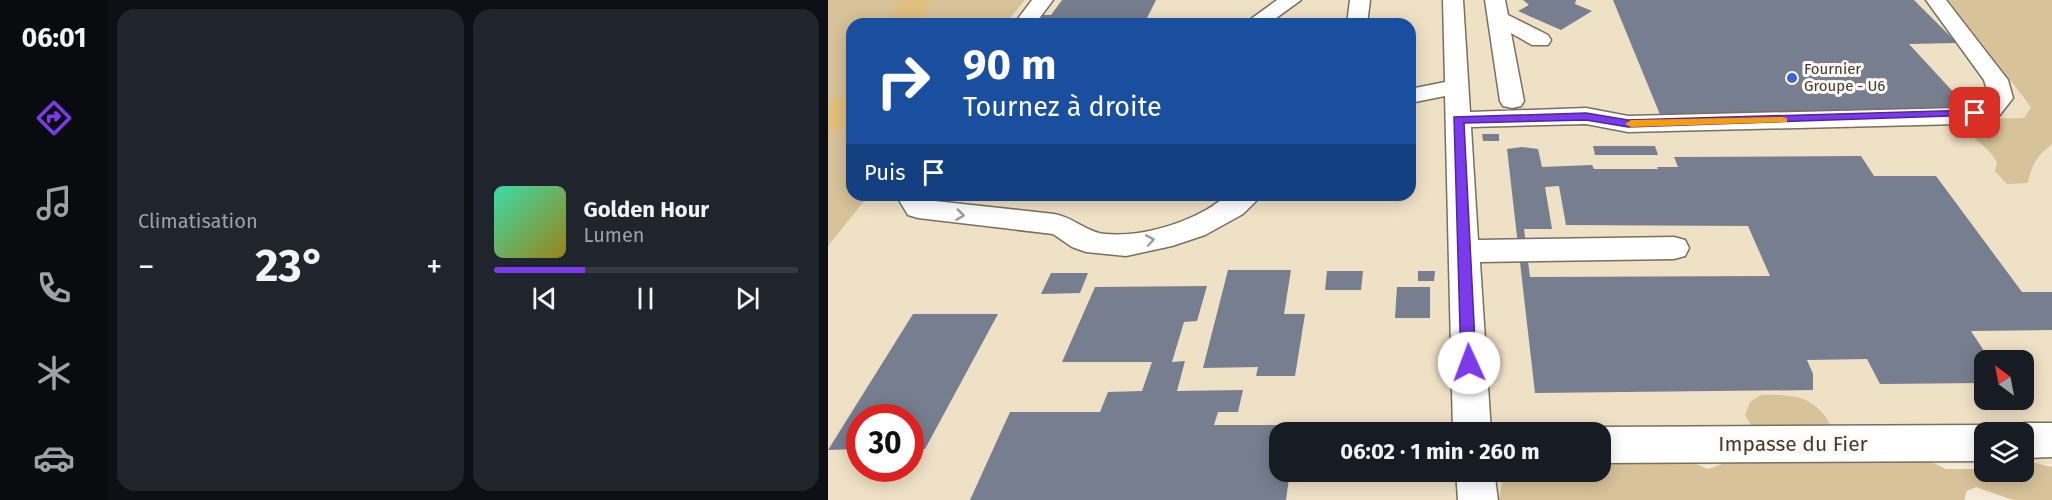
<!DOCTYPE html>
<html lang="fr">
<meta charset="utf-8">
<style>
:root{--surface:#171b24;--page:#20242c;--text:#f1f3f6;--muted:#9ea1a6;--line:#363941;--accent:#7c3aed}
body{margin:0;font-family:"Fira Sans",sans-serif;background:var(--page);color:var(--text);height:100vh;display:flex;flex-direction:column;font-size:22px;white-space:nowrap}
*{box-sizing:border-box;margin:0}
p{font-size:20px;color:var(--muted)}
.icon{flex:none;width:33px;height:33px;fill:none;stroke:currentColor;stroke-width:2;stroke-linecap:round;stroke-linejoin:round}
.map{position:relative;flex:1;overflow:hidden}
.details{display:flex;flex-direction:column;gap:9px;padding:9px;background:#0d0f14;width:720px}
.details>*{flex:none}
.banner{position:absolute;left:18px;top:18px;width:570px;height:183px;border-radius:18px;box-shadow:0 3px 15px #0003;background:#1a4fa0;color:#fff;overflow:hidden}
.needle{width:39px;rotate:328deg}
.tools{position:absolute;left:1146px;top:350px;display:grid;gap:12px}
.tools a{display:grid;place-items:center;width:60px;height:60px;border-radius:12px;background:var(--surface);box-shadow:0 3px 15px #0003;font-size:30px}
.speed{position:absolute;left:18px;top:404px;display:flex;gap:12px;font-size:30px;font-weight:700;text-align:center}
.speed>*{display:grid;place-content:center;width:78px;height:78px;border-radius:50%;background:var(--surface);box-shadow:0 3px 15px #0003;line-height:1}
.speed .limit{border:9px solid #d22;background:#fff;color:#111}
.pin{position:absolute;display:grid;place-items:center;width:51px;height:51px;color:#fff;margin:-26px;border-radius:12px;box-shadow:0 3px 9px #0006}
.me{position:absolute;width:66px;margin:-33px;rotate:358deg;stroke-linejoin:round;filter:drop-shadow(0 0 4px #0008)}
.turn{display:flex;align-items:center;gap:21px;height:126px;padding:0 18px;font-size:27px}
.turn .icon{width:78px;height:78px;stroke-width:2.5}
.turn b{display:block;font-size:42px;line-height:51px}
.then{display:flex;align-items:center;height:57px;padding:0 18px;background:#0003;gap:12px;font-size:22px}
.big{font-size:45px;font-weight:700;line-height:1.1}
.details .tile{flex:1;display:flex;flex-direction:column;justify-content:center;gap:9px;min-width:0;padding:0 21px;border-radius:18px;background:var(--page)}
.song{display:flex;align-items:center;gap:18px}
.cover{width:72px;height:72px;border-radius:9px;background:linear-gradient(135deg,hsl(160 70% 55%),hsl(50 70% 35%))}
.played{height:6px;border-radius:3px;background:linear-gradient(90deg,var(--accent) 30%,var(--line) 30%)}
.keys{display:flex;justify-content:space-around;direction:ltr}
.heat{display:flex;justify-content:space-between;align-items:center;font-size:33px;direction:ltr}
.details .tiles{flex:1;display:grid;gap:9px;grid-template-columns:repeat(2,1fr)}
.trip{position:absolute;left:441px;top:422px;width:342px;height:60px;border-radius:18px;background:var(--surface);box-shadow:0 3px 15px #0003;font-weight:700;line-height:60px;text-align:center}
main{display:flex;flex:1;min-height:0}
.menu{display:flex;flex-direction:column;width:108px;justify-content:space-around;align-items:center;background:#090b0e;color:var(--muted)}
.menu .icon{width:42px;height:42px}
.menu .on{color:var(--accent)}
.menu b{font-size:27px;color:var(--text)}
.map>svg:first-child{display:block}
</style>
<main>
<nav class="menu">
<b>06:01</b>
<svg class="icon on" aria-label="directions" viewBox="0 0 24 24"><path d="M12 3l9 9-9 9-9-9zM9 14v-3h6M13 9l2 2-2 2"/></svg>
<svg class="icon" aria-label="music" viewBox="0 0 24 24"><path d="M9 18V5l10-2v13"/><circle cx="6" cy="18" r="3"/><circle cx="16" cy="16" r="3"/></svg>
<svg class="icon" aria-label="phone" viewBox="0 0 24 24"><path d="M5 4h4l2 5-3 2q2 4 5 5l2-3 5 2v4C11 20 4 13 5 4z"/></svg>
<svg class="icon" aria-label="climate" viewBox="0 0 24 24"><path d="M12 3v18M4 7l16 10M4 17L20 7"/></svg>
<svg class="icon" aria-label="car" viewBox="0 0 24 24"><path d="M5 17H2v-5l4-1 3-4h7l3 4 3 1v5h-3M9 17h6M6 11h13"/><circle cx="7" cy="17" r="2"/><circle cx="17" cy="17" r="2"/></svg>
</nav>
<section class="details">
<div class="tiles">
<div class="tile"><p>Climatisation</p>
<div class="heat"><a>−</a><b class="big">23°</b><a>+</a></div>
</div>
<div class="tile">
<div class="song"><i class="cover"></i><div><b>Golden Hour</b><p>Lumen</p></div></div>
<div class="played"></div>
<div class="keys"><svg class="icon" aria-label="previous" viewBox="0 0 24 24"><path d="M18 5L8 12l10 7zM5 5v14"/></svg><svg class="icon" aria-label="pause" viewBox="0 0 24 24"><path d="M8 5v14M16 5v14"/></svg><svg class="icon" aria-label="next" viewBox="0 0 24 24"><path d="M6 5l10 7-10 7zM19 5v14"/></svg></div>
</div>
</div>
</section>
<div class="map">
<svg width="1224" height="500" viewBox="0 0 1224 500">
<rect width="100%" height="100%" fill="#f6ebd8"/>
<!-- built -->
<path fill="#efe1c6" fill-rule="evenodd" d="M197,0H1120L1203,107L1196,118L1168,117L1134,127L1163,151L1169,162L1200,183L1211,153L1224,144V464H1196V432H1156V464L773,466L772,432H452V471H717L720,500H0V246L41,195H582V24H177ZM1156,360H1196V399H1156ZM32,417H82V468H32Z"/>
<!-- green -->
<path fill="#d7c299" d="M0,0H197L177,24H24V195H41L0,246Z
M1120,0H1224V144C1209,155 1204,165 1200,183L1179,184L1167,171L1169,162C1160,144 1137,137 1131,119L1196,118L1203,107Z
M933,395C970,394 990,397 1006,432L1092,456L1118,469H1145L1156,464V471H1196V460L1224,467V500H1185L1148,487L1139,491L1136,500H671L675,476L680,471H772L773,450L859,460L880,469L912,458L925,428L917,415L922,402Z"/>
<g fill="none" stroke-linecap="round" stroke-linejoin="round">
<!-- river -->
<path fill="#e0bf7f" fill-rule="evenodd" d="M73,0H103L90,24H58Z
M24,93V122L13,130L0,134V104L11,96Z"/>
</g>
<!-- building -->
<path fill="#767e8f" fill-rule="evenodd" d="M234,0H328L316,24H209L215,15H223Z
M695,0H748L747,4L764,11L733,30L690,11L701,5Z
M785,0H1086L1129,43L1081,44L1141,109L833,117Z
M654,134H671V141H655Z
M765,146H827L830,155H767Z
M694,147L710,149L714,167L764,165L766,169H830L829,167H850L846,157L1033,156L1046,176H1108L1194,292H1224V330L1143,331L1162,360H1156V383L1052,384L1039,359L979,360L985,374V390L707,393L679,149ZM731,186L738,225L920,226L942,276L702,277L696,229H724L717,187Z
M400,270H463L456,314H477L467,376H428L430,367L375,368Z
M499,271H535L533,290H497Z
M590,271H607L606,281H590Z
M223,273H260L252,293L213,294Z
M379,286L369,321L356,322L344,362L357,361L349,391L415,390L410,412H390L386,425H469L468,432H452V471H462L458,500H142L182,412H272L280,392L314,391L324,362H234L267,287Z
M569,287H602V318H567Z
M85,314H170L97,449H82V417H32V449L0,450Z"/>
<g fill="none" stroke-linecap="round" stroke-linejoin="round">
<!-- minor casing -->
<g stroke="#786f5e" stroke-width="3">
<path id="minor" d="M204,0H225L207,24H186Z
M449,0H473L440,24H416Z
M522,0H542L539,24H519Z
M615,0H635L642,112L758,108L800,116L1132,108L1154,105L1161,97L1156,80L1098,0H1118L1180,80L1185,98L1171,116L1132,124L800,132L758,124L643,127L650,240L846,237L857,240L861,248L857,256L846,259L652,262L663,432H625L617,96L582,103V89L617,82Z
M657,0H677L680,15L720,35L723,40L720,45H704L683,33L696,101L693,106L684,108L675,106L672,101Z
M68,195H96L99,199L107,201L226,214C245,217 258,232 277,234C311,237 349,226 378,210C386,206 394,198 402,195C410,192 425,195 434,195L415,214L377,235L344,246L298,256L258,252L244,247L225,234L90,218L80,215Z
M1196,423H1224V457L1196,458V432H1181L1183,429Z
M1156,425L1170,432H1156V461L772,463V432H760L772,427Z
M628,471H666L670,500H630Z"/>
</g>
<!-- minor -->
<use href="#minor" fill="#fff" fill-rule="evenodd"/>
</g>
<!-- one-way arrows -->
<defs><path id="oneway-chevron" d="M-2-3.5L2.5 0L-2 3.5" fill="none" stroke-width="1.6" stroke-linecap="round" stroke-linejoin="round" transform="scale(1.5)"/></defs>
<g stroke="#9f9d9a">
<use href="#oneway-chevron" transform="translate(132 215) rotate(7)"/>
<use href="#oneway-chevron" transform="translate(322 240) rotate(-10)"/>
</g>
<!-- route -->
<path fill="#7c3aed" stroke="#51269a" stroke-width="1.5" d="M1147,110L1153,113L1151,115L800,127L758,120L636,123L648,363L646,368H635L633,363L626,117L758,113L800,120Z"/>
<!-- slow -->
<path fill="#f59e0b" d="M955,117L959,118V122L803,127L797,124L803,120Z"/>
<!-- markers -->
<circle fill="#3e65d7" stroke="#fef9f2" stroke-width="2" cx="964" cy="78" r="6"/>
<g text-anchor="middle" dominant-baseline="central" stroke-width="6" stroke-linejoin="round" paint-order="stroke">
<!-- far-poi labels -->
<g font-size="15" fill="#3f3b34" stroke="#fef9f2" text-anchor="start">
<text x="976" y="69">Fournier<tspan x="976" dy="17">Groupe - U6</tspan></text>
</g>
<!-- near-street labels -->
<g font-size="21" fill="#3f3b34" stroke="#fef9f2">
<text x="965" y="444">Impasse du Fier</text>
</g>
</g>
</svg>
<div class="tools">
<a><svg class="needle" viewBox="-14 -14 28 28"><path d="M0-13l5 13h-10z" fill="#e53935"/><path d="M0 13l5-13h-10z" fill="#9ea1a6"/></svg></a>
<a><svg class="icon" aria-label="layers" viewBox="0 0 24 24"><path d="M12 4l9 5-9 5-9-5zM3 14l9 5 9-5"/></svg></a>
</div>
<div class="speed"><div class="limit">30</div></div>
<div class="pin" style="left:1147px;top:113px;background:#d93025"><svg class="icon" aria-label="arrive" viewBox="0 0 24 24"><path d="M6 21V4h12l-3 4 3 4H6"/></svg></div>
<svg class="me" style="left:641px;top:363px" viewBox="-20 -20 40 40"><circle r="19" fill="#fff"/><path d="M0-13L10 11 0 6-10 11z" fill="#7c3aed"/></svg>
<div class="trip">06:02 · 1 min · 260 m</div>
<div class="banner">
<div class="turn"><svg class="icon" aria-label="right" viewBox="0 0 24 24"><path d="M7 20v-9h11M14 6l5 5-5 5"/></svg><div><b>90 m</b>Tournez à droite</div></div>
<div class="then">Puis<svg class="icon" aria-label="arrive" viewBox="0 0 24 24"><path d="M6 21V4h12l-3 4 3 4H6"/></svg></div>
</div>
</div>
</main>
